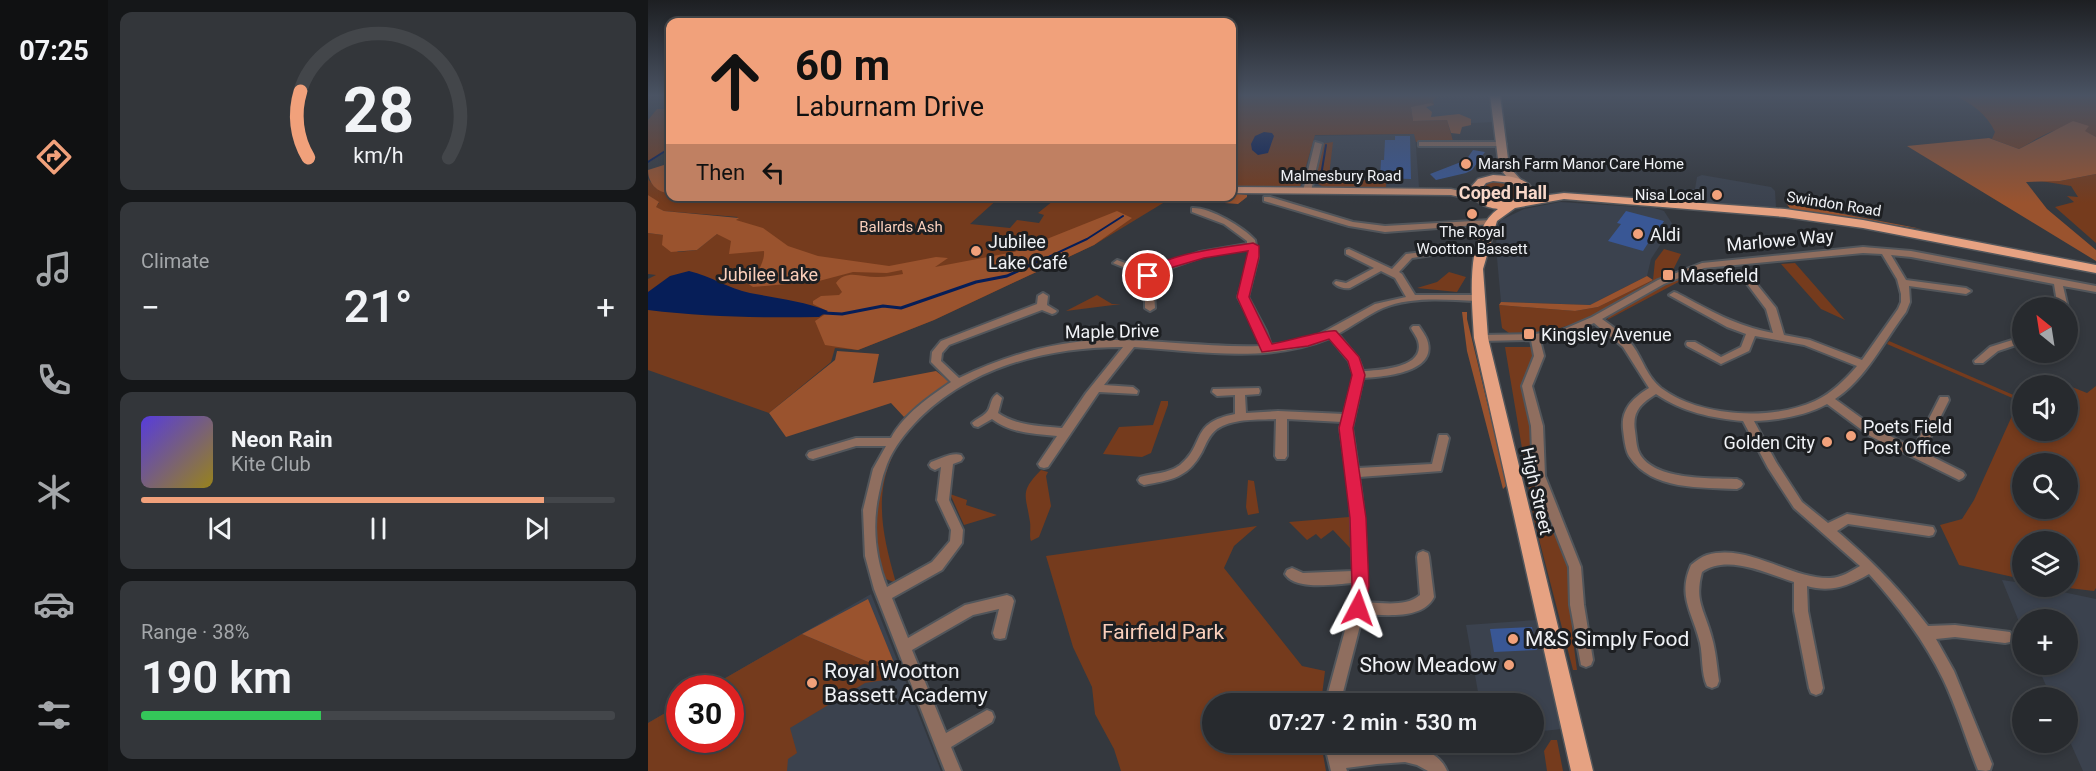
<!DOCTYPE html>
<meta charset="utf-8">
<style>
:root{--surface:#272a2e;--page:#33363a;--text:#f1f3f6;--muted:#a4a7aa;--line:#43464a;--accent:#f1a17b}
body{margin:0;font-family:Roboto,sans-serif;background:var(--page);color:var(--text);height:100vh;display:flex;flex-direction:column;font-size:22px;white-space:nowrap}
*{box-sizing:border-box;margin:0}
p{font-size:20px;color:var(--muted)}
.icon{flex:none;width:33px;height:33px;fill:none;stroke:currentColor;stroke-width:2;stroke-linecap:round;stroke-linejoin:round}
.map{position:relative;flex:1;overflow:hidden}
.panel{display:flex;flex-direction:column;gap:12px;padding:12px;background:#151719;width:540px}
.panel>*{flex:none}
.guide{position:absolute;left:18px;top:18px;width:570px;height:183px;border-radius:12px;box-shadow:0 3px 9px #0003,0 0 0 2px var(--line);background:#f1a17b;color:#111;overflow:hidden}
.needle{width:39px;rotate:330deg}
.controls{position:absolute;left:1364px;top:297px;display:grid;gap:12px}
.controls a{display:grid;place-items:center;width:66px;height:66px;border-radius:50%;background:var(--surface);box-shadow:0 3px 9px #0003,0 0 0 2px var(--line);font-size:30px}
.speed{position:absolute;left:18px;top:675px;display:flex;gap:12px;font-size:30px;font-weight:700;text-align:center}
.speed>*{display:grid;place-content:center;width:78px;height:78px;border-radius:50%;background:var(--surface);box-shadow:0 3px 9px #0003,0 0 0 2px var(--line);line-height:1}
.speed .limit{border:9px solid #d22;background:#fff;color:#111}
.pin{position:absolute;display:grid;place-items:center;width:51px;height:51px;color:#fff;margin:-26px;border:3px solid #fff;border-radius:50%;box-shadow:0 2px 6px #0007}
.me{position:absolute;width:66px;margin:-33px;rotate:4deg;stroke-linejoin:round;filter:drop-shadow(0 0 4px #0008)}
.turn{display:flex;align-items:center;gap:21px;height:126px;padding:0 30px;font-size:27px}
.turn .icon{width:78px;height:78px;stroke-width:2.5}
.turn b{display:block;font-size:42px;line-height:51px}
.then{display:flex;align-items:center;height:57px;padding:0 30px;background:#0003;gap:12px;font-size:22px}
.big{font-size:45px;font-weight:600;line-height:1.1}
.panel .tile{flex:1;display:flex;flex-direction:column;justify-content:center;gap:9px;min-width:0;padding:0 21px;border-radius:12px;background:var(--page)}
.panel .dial{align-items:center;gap:0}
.dial svg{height:156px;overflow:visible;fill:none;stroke:var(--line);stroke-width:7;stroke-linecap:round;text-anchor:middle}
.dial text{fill:var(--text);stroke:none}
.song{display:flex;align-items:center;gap:18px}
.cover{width:72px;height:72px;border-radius:9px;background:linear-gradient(135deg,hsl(250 70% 55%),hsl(50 70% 35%))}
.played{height:6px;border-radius:3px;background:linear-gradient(90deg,var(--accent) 85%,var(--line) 85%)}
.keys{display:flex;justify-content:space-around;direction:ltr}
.heat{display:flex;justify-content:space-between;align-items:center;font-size:33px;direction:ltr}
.charge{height:9px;border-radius:4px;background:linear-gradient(90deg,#34c759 38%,var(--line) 0)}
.trip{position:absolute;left:554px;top:693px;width:342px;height:60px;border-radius:30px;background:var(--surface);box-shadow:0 3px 9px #0003,0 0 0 2px var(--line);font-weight:600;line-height:60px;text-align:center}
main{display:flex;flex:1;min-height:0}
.tabs{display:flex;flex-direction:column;width:108px;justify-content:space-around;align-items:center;background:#101112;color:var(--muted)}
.tabs .icon{width:42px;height:42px}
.tabs .active{color:var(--accent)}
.tabs b{font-size:27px;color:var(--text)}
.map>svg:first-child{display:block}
</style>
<main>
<nav class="tabs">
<b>07:25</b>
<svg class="icon active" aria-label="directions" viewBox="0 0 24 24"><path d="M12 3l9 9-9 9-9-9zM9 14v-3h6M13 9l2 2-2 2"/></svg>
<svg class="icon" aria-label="music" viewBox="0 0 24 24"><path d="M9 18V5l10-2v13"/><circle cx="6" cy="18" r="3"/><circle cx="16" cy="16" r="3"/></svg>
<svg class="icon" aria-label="phone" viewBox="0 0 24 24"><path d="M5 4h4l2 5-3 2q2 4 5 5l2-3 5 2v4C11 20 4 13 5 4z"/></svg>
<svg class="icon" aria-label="climate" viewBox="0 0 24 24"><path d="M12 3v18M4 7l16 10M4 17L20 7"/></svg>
<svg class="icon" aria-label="car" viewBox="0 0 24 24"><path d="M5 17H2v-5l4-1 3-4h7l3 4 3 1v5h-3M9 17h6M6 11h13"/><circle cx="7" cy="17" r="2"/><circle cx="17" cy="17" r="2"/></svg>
<svg class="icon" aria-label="filters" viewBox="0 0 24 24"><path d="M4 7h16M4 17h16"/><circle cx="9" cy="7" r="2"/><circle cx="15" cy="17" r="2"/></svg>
</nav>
<section class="panel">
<div class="tile dial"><svg viewBox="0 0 100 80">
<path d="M14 69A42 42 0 1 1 86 69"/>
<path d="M14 69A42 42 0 0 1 10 35" stroke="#f1a17b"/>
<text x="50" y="56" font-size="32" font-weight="700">28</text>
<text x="50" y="72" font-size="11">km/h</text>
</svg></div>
<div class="tile"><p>Climate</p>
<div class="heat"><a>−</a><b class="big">21°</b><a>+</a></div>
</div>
<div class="tile">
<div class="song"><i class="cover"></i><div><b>Neon Rain</b><p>Kite Club</p></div></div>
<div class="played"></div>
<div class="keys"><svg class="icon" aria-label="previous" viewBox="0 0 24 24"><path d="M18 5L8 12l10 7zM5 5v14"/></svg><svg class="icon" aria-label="pause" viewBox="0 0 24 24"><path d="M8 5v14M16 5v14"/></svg><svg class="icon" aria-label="next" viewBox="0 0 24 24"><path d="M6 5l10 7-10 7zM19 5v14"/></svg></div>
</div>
<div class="tile"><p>Range · 38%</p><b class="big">190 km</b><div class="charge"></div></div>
</section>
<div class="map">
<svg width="1448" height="771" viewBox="0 0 1448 771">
<rect width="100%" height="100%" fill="#34383e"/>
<!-- built -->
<path fill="#3b424e" d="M792,95H842L846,122L804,124L802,117H780L777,106Z
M767,134L771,187H652L666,136Z
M1054,175L1123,187L1127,191L1128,207L1126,209L1037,202L1043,198L1001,199L999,193L1005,190L1047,189L1049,177Z
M912,202L1007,208L1016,211L1025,225L1003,259L999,276L942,305L853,302L848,247L849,229L853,220L876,209Z
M1354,580L1374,583V586L1391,587L1448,599V771H1435L1419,735V698L1403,697L1389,665L1419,664V620H1374V629Z
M223,594L293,771H0V723L31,705L32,740H82V688H60Z
M888,620L914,729L885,732V704L832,703L818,625Z"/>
<!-- green -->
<path fill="#753b1d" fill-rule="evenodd" d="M584,95H792L785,100L786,105L763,107L765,121L799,120L805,141L768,142L766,134L667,135L652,187L584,186Z
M1306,95H1448V137C1415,119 1400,133 1371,149L1344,139L1347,132C1339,114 1323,103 1306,95Z
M9,109H22V149L0,163V120Z
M685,142L681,176L686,177V180H728L738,183V187H676L666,182L673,144Z
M1448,174V243L1407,207L1426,202L1419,196L1430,197L1423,186L1393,181H1412Z
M0,179L8,188L22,193V196L352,197L322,224L362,228L369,220L391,223L396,215L390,213L410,197H525L446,245L286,320L210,350L187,348L183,362L121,413L0,370V279L8,275L0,274V233L15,235V239L30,252L49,250L90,217L16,211L7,207L11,203L0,195Z
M845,181L868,184L875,192L874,196C860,204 838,207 833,188Z
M1016,249L1033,254L1024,272L1018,276L938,320L899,332L861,333L854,328L851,305L927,311L950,307L1005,280L1007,261Z
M1147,263L1197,320L1173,309L1133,264Z
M1051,270L1058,271L1036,279L959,320L963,314L1029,278Z
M801,272L818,277L809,292L769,288L789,282Z
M449,295L464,304H473L418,311Z
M1241,341L1370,397L1369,400L1239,344Z
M857,347H886L889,350L877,385L910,535L923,574L924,632L929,670H925L886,520Z
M1409,381L1439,393L1448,386V588L1446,591L1412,587L1419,586V542H1374V579L1311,565L1292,525L1314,519L1326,500L1373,396L1374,430H1419V386L1406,385ZM1374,464H1419V508H1374Z
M513,401H520V405L503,453L494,457L455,454L471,427L505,425Z
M258,432C223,484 232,526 248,583L238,579C217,532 226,471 258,432Z
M393,470L400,472L398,476L403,506L391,537L383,541C381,536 383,529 382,522C378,495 371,492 393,470Z
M600,480L606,481L611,513L600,515L598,507Z
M302,494L319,500L318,505L349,515L316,525Z
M701,517L702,548L685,530L673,539L668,534L659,540L641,522Z
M609,526L586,546L576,568L654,666L677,671L673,703L564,704V742L673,743L678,771H473L466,749L447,714L444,687L425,647L398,556Z
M154,634L256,677L217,683L142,728L149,753L140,759L139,771H0V723L31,705L32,740H82V688H60Z
M903,740H909L915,771H899L896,751Z"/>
<!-- forest -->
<path fill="#9a532e" d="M783,103L786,105L778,107L784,112L783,117L811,114L823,119V125L814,127L812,134L803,133L799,120L765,121L763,107Z
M1425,121L1441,126L1437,131L1448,137V174L1412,181L1378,182L1399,209L1448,250V261L1259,146L1341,138L1371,149Z
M22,159V193C9,193 0,183 0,170L19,164L17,162Z
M584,193L599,195V197L590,204L523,199L527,196H584Z
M0,195L11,202L8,207L16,211L91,218L88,220L115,228L140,246L170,256L241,266L288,257L300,258L287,267L366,252L469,211L484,218L446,245L286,320L210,350L177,345L167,321L176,315L177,310L165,304V301L173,296L191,295L194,292L188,283C198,268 216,278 230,277C238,277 247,275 255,274L254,270L239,273L205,272L171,281L105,287L99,283C108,277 117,262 116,251L81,254L83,241L69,234L49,250L23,252L14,245L15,235L0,233Z
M1138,203L1274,229L1144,211Z
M999,276L1005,280L950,307L927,311L851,305L853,302L942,305Z
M814,312H819V319L859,485L855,489L819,351Z
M189,351L231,354L225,383L288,371L302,382L256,417L243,403L138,437L121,413L187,360Z
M220,599L251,675L154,634Z"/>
<!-- water -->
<path fill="#061e58" d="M616,132L624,133L626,136L620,153L610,155L604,150L603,144L607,136Z
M41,271C63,276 81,289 102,293C128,298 155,301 180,311L171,317C113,318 57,317 0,310V292L22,276Z"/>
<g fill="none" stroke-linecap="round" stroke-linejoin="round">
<!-- stream-far1 -->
<path stroke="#061e58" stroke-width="2" d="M0,162L22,148
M672,182L678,145
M394,260L439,239L475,216"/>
<!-- stream -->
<path stroke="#061e58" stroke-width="3" d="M176,313L194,314L235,306L253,308L328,282L359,276L397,258"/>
</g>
<!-- building -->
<path fill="#395795" d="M747,136H762L763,179L732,178L733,160H736L737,140H747Z
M825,150L837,152L824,170L818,173L788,180L782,174L818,160Z
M978,211L1016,221L1011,229L1016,231L1011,239L1004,237L995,251L960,241L973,224L969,223Z
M884,627L889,650L846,652L842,629Z"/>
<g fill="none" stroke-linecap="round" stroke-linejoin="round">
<!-- street casing -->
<g stroke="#52565b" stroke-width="4">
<path id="street" d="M667,142L674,144L663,191L659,193L655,191Z
M771,142H854L858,144L854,146H771Z
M616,197H622L705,222L737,226L843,220L847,222L843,224L737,232L701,226L616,201Z
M544,208C562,207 595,227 607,240L610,257L600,297L618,331L623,345L646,342L670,335L727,304L758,297L747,278L733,271L702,288C697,289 689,287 686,283L688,281L698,283L726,268L698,254V250L701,249L744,269L758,254L784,251V255L764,258L751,272L754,274L767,295H829L834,298L829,301C799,300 763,296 735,308C719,315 705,326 690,334L710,358L715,371C732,370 778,368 770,341C769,337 765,332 763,328L765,326H771C774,331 779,337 780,343C787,373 735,377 715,378L704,428L710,468L784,464L791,435H799L801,438L793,471L711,477C717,514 720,565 717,602C735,603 758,607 772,595L769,557L770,553L775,551L780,553L781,557L786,597C775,620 736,615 715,614L692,704H677L703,608L705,583C688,584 647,591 637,574L639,570L644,568L655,573L705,571L702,495L692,428L694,422L639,419V456L637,459H629L627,456L628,419C610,420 585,418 569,429C561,435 558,444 554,452C540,478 523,480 496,485L492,483L490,480L492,477C505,473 520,474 532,465C558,444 541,423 587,414V395L569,396L564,392L565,389L611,388L612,391L611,394L597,395L598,413L630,411L696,414L706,375L701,361L682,338C620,364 550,351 486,347L456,385L485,387L490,391L489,394L451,392L400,467L396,468L392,467L390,464L409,436C387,434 362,433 344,419L330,427L326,426L324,423C328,419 334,417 338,413C344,407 341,399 349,394L354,398L350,413C369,426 392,426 414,428L438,393L475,347C399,347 319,367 266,424C254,437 242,453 237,470C234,477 233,485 231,493C224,524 227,557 239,587L284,562L302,541L303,530L289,500L293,467L287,470L283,468L281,465L283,462C292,459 304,452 313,455L315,458L313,461L305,464L301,500L315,530L314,543L294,570L244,598L260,638L317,605L359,595L364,597L366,601L357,638L352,639L347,638L345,633L351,609L325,615L264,650L298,733L339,710L344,712L346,717L344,722L303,747L313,771H297L226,589L217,556L215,510L225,469L238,446H208L165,459L161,458L159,455L161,452L208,438H243C256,414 281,397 303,382L283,362L284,352L293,341L389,304L390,296L395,293L400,296L399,305L409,311L407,313L404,314L394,310L301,345L294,353L293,361L311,378C357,356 405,341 457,340C509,339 561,348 613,346L608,331L590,297L602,257L600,249L556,256L507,273L505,279L507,308L502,311L497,308V276L465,263L469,260L499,271L552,252L599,244V241L576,224L544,212Z
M1215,247L1263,251L1448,286V292L1415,286L1420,308L1419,309V308H1410L1406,284L1263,257L1243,255L1258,280L1318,288L1323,291L1318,294L1261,286L1262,302L1258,312C1236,341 1218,379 1187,399L1230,430L1266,448L1292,397H1300L1301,400L1275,452L1315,472L1317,475L1315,478L1311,480L1307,478L1222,436L1179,404C1157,416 1131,420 1106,421L1128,462L1154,502L1180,523L1199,514L1285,527L1287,531L1285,535L1281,536L1200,524L1189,531C1225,562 1251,588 1280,626L1307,625L1362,632L1364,637L1362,642L1357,643L1307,637L1288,639L1306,671L1344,764L1342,770L1338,771L1330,770C1318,740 1309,708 1295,679C1276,640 1250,606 1221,574C1200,586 1182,593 1159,586L1160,611L1175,688L1173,693L1168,695L1163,693L1161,688L1146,611V582C1118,573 1079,554 1054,572C1046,602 1057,610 1064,638C1068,652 1069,667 1071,681L1069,686L1064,688L1059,686C1053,673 1055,657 1052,643C1045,613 1029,597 1043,565C1048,561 1053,557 1059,555C1100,543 1142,579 1182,578C1193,578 1203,571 1212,566L1146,508L1120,468L1095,421C1063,418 1035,412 1008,394C992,404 984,412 987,431C988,437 988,444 990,450C1001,481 1063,478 1089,479L1093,481L1095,484L1093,487L1089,489C1054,487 1003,491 981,456C977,449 976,437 975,429C973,409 985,398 1001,388L975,347L946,323L919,335L892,340L896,356L884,386L895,426L897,476L933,567L936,605L945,660L943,665L938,667L933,665L922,605L921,567L885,476L883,426L874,386L886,356L883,340L833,341L828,338L833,335L887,334L914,330L944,317L1010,280L1054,263ZM1215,253L1234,254L1249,279L1253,294V302L1250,309L1214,360L1162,340L1136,335L1128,308L1098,271H1092L1091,273L1118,309L1125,333C1088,326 1063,311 1029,293L1026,292L1021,295L1079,327L1098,334L1093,347L1073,357L1047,342H1039L1038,344L1039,346L1073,364L1101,351L1107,336L1156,345L1209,366C1197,380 1184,393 1167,401C1123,421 1052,417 1013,388C999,377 995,360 985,346C977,335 965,327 954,319L1016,284L1056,268Z
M1374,337V343L1350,351L1335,363H1327L1326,361L1342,347Z
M676,742H692L694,753C724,750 784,734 799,771H780L769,765L757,762L729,764L698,768L699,771H683Z"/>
</g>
<!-- secondary casing -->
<g stroke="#52565b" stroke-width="3">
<path id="secondary" d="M842,95H852L860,159L863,169L873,180L871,182H863L853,170L850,159Z
M584,187L803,189L835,196L837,198L831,201L803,195L584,193Z"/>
</g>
<!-- primary casing -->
<g stroke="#52565b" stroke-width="3">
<path id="primary" d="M845,175C860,176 886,177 886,197L916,193L1137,209L1215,220L1448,265V273L1215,228L1137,217L916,199L867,208L849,221L835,269L840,338L945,771H923L826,338C824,301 816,233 850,209C836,207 826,203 822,188L830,179ZM845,181L864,183L874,192V197L858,202L838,198L834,188L838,183Z"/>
</g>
<!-- street -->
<use href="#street" fill="#8f6e5f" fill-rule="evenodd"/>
<!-- secondary -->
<use href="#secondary" fill="#c08c73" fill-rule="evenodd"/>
<!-- primary -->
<use href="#primary" fill="#e6a282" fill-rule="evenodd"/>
</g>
<!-- sky -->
<linearGradient id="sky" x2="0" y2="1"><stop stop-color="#1d1f22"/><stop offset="0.47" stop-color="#4a5363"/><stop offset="1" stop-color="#4a5363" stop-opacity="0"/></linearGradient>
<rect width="1448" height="203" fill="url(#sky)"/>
<!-- route -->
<path fill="#e11d48" stroke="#92132f" stroke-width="1.5" d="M605,243L611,246V257L601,297L624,344C637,342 680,329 688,331L711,357L717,375L705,428L718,518L721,586L716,613L710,616L704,613L701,608L704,586L702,518L691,428L704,375L700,361L681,339L660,346L614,352L589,297L600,251L556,258L512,271L500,280L494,276C513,253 576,248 605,243Z"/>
<!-- markers -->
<g fill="#f1a17b" stroke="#1d1f22" stroke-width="2">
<circle cx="818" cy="164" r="6"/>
<circle cx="1069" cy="195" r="6"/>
<circle cx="824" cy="214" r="6"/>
<circle cx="990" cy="234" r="6"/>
<circle cx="328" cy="251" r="6"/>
<rect x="1014" y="269" width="12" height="12" rx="3"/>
<rect x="875" y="328" width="12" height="12" rx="3"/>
<circle cx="1203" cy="436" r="6"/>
<circle cx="1179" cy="442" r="6"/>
<circle cx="865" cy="639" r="6"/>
<circle cx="861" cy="665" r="6"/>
<circle cx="164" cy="683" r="6"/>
</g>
<g text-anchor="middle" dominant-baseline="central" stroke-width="6" stroke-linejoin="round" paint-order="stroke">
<!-- far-poi labels -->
<g font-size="15" fill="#f0f2f6" stroke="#1d1f22" text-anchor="start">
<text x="830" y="164">Marsh Farm Manor Care Home</text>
<text x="1057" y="195" text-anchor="end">Nisa Local</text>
<text x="824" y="232" text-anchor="middle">The Royal<tspan x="824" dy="17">Wootton Bassett</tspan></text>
</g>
<!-- far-street labels -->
<g font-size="15" fill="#f0f2f6" stroke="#1d1f22">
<text x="693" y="176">Malmesbury Road</text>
<text transform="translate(1186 204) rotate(9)">Swindon Road</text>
</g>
<!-- far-park labels -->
<g font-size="15" fill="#facfbb" stroke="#1d1f22">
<text x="253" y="227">Ballards Ash</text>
</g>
<!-- far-quarter labels -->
<g font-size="18" font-weight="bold" fill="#f8d8ca" stroke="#1d1f22">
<text x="855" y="192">Coped Hall</text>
</g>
<!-- poi labels -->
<g font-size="18" fill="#f0f2f6" stroke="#1d1f22" text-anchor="start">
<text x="1002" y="234">Aldi</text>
<text x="340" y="241">Jubilee<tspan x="340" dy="21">Lake Café</tspan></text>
<text x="1032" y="275">Masefield</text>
<text x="893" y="334">Kingsley Avenue</text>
<text x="1215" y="426">Poets Field<tspan x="1215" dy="21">Post Office</tspan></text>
<text x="1167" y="442" text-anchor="end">Golden City</text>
</g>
<!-- street labels -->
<g font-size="18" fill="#f0f2f6" stroke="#1d1f22">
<text transform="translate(1132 240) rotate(-5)">Marlowe Way</text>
<text transform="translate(464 331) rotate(-1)">Maple Drive</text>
<text transform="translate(889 491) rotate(77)">High Street</text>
</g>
<!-- park labels -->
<g font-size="18" fill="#facfbb" stroke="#1d1f22">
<text x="120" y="274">Jubilee Lake</text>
</g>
<!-- near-park labels -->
<g font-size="21" fill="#facfbb" stroke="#1d1f22">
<text x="515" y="632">Fairfield Park</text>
</g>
<!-- near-poi labels -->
<g font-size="21" fill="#f0f2f6" stroke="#1d1f22" text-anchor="start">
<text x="877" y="639">M&amp;S Simply Food</text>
<text x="849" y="665" text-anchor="end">Show Meadow</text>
<text x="176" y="671">Royal Wootton<tspan x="176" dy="24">Bassett Academy</tspan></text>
</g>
</g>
</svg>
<div class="controls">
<a><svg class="needle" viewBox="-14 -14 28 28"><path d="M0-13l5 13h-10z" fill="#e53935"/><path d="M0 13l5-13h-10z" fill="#a4a7aa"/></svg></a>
<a><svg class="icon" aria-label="sound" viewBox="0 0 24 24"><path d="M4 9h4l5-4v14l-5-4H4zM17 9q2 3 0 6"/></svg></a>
<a><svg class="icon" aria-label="search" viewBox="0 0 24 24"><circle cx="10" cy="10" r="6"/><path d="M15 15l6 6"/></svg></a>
<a><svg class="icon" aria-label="layers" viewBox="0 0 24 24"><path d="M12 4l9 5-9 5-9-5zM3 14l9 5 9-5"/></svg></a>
<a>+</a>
<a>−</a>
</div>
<div class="speed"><div class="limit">30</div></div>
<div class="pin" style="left:500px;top:276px;background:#d93025"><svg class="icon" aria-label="arrive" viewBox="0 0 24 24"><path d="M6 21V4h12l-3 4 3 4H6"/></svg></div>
<svg class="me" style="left:710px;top:608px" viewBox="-20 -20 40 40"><path d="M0-17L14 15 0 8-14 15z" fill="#e11d48" stroke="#fff" stroke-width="4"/></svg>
<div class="trip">07:27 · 2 min · 530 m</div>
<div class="guide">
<div class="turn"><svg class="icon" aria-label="ahead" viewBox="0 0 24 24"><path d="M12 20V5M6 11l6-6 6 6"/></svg><div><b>60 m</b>Laburnam Drive</div></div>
<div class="then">Then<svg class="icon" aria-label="left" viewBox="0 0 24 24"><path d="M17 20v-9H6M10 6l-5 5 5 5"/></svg></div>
</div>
</div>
</main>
